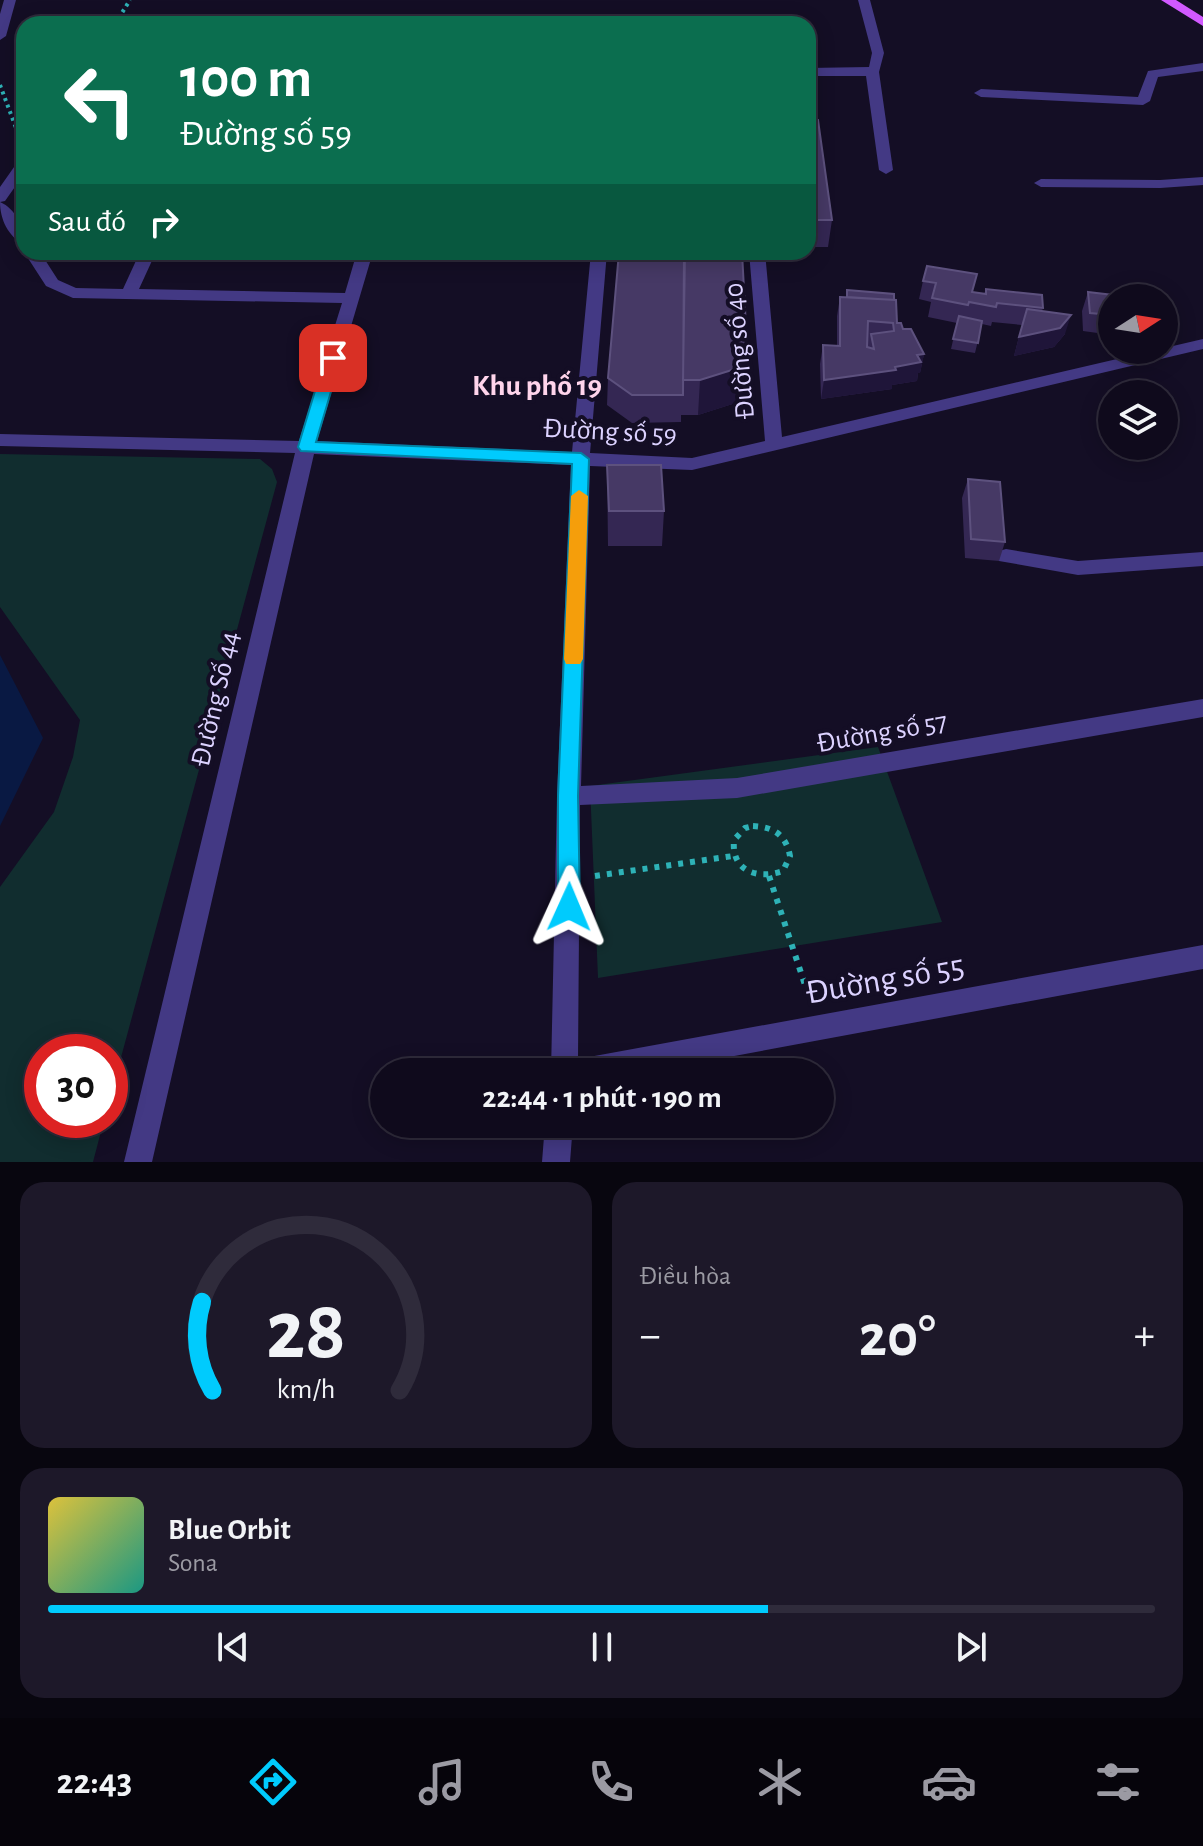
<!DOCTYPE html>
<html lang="vi">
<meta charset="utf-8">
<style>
:root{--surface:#0f0a1c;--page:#1d1829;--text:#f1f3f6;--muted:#9b9aa3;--line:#2f2b3b;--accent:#00cbfd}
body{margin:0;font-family:"Alegreya Sans",sans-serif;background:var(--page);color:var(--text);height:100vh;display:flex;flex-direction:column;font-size:30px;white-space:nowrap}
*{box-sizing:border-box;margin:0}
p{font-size:26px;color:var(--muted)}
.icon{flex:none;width:44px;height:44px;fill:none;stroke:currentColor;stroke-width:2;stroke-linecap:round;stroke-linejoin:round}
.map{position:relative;height:1162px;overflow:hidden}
.drawer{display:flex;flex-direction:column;gap:20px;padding:20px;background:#08060f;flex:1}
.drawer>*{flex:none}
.hud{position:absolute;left:16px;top:16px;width:800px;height:244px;border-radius:24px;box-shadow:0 4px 20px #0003,0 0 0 2px var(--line);background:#0b6e4f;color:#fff;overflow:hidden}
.needle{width:52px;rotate:78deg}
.tools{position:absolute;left:1098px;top:284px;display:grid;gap:16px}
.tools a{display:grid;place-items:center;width:80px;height:80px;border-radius:50%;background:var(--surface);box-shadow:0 4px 20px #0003,0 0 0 2px var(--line);font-size:40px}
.speed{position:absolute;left:24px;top:1034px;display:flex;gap:16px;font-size:40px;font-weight:700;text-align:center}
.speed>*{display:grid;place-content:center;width:104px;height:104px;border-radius:50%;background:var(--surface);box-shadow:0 4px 20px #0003,0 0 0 2px var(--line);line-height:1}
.speed .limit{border:12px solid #d22;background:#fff;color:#111}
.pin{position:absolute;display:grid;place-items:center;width:68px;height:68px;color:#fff;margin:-34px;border-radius:16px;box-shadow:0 4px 12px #0006}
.me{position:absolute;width:88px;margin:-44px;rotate:1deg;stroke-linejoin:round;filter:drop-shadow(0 0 6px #0008)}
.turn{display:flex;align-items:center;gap:28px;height:168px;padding:0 32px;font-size:36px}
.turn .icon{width:104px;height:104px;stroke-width:2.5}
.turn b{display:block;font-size:56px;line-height:68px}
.then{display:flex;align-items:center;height:76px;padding:0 32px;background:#0003;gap:16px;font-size:30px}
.big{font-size:60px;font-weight:700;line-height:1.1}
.drawer .tile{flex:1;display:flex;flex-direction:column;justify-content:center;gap:12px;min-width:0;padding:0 28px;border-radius:24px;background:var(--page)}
.drawer .dial{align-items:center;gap:0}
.dial svg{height:208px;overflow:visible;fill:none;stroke:var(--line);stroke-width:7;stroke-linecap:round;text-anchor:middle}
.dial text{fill:var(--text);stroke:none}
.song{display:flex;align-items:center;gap:24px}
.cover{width:96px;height:96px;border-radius:12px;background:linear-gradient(135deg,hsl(50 70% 55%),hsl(170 70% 35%))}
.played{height:8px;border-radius:4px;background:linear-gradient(90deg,var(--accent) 65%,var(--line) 65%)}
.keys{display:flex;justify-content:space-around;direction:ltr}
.heat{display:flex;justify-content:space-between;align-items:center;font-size:44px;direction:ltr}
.drawer .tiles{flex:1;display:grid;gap:20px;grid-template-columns:1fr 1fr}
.tile:last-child{grid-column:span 2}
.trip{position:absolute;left:370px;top:1058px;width:464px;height:80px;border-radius:40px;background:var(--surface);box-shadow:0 4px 20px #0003,0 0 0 2px var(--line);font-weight:700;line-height:80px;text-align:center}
.menu{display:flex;height:128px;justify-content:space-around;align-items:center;background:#06040b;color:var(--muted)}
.menu .icon{width:56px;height:56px}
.menu .active{color:var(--accent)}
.menu b{font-size:36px;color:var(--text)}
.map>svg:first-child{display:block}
</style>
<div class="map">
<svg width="1203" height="1162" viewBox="0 0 1203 1162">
<rect width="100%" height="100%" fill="#140e25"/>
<!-- green -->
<path fill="#112d2f" d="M0,454L260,459L272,469L277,482L110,1098V1052H42V1120H104L93,1162H0V887L54,812L73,757L80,720L0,607Z
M878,747L942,922L598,978L590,786Z"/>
<!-- water -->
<path fill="#091943" d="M0,655L43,738L0,826Z"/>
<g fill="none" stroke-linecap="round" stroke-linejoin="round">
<!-- path-far1 -->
<path stroke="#2eb2b7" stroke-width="4" stroke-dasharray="3 4" stroke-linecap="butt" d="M115,24L130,0
M0,85L22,144"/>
<!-- path -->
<path stroke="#2eb2b7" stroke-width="6" stroke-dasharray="5 7" stroke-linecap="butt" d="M753,826C774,827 786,835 790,856L783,871C757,880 731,871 734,840L745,828Z
M595,876L733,856
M769,876L810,1000"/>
<!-- minor -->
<path fill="#433984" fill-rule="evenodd" d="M4,0H16L6,36L0,40V14Z
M858,0H870L884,53L879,72L893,170L886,174L879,170L866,76H808V68L869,67L872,53Z
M1203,63V71L1158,77L1150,101L1143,105L981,97L974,93L981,89L1138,97L1148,71Z
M24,159V174L5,201L0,202V187L19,160Z
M1203,177V185L1160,188L1041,187L1034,183L1041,179L1160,180Z
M0,202C16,209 24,227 24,244C8,237 0,219 0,202Z
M24,252H40L58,280L76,288L123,289L140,252H156L139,289L345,293L357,252H373L317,441L572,452L591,252H607L590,453L692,458L765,441L749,252H765L782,437L1203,339V349L692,470L590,466L581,786L737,778L1203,699V717L737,798L580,805L578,1059L1203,945V969L648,1072H551L557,796L571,465L314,454L152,1162H124L295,453L0,446V434L299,441L342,303L73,298L46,286Z
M1006,549L1078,561L1203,552V566L1078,575L999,561L996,556L999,551Z
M545,1124H573L570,1162H542Z"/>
<!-- major -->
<path fill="#d159ff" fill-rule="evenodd" d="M1161,0H1176L1203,17V26Z"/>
</g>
<!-- wall -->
<path fill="#342753" d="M808,120L832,220L828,247H808Z
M923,281L984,294L986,289L1043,308L1042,311L1065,334L1054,347L1014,356L1022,325L992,322L991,326L982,324L975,353L951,349L957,323L928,317L931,302L919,299Z
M847,290L897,323L924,354L920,373H918L917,381L892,385V389L821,399L820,364L823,345L837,346V316L840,297H846Z
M1088,292L1112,298V335L1083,331L1082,311Z
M748,365L745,400L698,415H681V422L632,423L607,405L608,378Z
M607,465L664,511L662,546H608Z
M968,479L1005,542L999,561L965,558L962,498Z"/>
<!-- shaded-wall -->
<path fill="#1f1539" d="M1071,315L1065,334L1054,347L1014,356L1019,337Z
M924,354L920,373H918L917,381L892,385V389L821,399L824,380Z
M748,365L745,400L698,415L700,380Z"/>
<!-- building -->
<path fill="#463965" stroke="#5d517e" stroke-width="2" fill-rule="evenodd" d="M808,120H818L832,220H808Z
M619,252H684L683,395H632L608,378Z
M685,252H742L748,365L700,380H683Z
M927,266L977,274L972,292L986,294V289L1042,295L1043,308L997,303L996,307L969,302L968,305L932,298L936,283L923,281Z
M847,290L894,294V300L847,297Z
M1088,292L1130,297V298H1112V315L1090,313Z
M840,297L896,300L897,323H901L903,329H911L924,354L917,355L921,362L895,367L896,370L824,380L823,345L840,346ZM868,321L893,323L894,331L871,334L874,349L867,347Z
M1027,309L1071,315L1060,328L1019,337Z
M959,316L982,321L978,343L953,339Z
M607,465H661L664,511H609Z
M968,479L1000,482L1005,542L971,539Z"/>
<!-- route -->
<path fill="#00cbfd" stroke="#0084a4" stroke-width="2" d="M333,353L341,358L316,442L581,453L589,459L578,796L580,907L576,914L569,917L561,914L558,907V796L572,464L301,451L298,447L325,358Z"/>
<!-- slow -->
<path fill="#f59e0b" d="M579,490L588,496L583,659L580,664H566L564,659L571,496Z"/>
<g text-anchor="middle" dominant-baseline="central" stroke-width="8" stroke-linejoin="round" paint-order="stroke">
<!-- street labels -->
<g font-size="28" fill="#dcd2ff" stroke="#140e25">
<text transform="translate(740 351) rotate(-95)">Đường số 40</text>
<text transform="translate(610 432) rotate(3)">Đường số 59</text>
<text transform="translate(216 699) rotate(-77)">Đường Số 44</text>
<text transform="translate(882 733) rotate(-10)">Đường số 57</text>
</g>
<!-- neighbourhood labels -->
<g font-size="30" font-weight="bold" fill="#ffd4eb" stroke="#140e25">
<text x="537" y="386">Khu phố 19</text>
</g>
<!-- near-street labels -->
<g font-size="34" fill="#dcd2ff" stroke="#140e25">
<text transform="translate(885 980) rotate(-10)">Đường số 55</text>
</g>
</g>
</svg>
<div class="tools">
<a><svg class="needle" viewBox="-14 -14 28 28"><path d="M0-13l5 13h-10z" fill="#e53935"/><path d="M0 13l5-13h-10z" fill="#9b9aa3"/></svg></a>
<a><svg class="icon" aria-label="layers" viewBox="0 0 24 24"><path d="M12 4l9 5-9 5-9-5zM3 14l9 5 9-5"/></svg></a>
</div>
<div class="speed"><div class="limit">30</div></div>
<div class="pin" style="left:333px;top:358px;background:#d93025"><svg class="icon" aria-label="arrive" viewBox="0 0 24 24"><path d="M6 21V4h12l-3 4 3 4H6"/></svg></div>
<svg class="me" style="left:569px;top:907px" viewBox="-20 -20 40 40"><path d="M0-17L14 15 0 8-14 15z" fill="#00cbfd" stroke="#fff" stroke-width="4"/></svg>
<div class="trip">22:44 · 1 phút · 190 m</div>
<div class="hud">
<div class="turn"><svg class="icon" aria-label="left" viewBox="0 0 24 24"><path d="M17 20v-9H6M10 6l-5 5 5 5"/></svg><div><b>100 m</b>Đường số 59</div></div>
<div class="then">Sau đó<svg class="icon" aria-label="right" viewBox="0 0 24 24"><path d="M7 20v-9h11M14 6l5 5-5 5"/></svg></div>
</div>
</div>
<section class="drawer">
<div class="tiles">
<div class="tile dial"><svg viewBox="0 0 100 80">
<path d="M14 69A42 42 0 1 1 86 69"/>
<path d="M14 69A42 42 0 0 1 10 35" stroke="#00cbfd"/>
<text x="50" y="56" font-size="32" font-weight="700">28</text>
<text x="50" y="72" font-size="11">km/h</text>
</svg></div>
<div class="tile"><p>Điều hòa</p>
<div class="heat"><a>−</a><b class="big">20°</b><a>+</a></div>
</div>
<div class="tile">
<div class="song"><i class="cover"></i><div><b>Blue Orbit</b><p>Sona</p></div></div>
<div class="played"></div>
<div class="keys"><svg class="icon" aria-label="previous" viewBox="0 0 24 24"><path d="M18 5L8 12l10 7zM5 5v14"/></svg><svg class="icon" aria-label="pause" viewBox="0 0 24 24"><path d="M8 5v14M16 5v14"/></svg><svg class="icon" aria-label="next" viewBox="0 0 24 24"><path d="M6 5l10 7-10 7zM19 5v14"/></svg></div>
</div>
</div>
</section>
<nav class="menu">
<b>22:43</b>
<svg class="icon active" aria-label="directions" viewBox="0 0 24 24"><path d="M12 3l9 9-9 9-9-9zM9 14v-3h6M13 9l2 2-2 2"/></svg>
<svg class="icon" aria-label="music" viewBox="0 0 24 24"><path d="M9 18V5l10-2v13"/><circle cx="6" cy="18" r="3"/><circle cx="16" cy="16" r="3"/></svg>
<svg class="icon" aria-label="phone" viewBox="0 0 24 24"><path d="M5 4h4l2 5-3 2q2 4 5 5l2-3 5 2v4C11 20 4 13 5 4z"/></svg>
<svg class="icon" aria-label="climate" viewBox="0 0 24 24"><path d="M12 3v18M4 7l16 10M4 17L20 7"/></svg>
<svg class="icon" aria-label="car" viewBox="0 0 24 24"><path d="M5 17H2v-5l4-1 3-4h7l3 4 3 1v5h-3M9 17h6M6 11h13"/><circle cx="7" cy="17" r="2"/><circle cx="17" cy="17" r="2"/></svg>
<svg class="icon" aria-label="filters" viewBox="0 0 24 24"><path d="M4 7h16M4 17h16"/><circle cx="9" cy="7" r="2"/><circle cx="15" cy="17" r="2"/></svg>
</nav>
